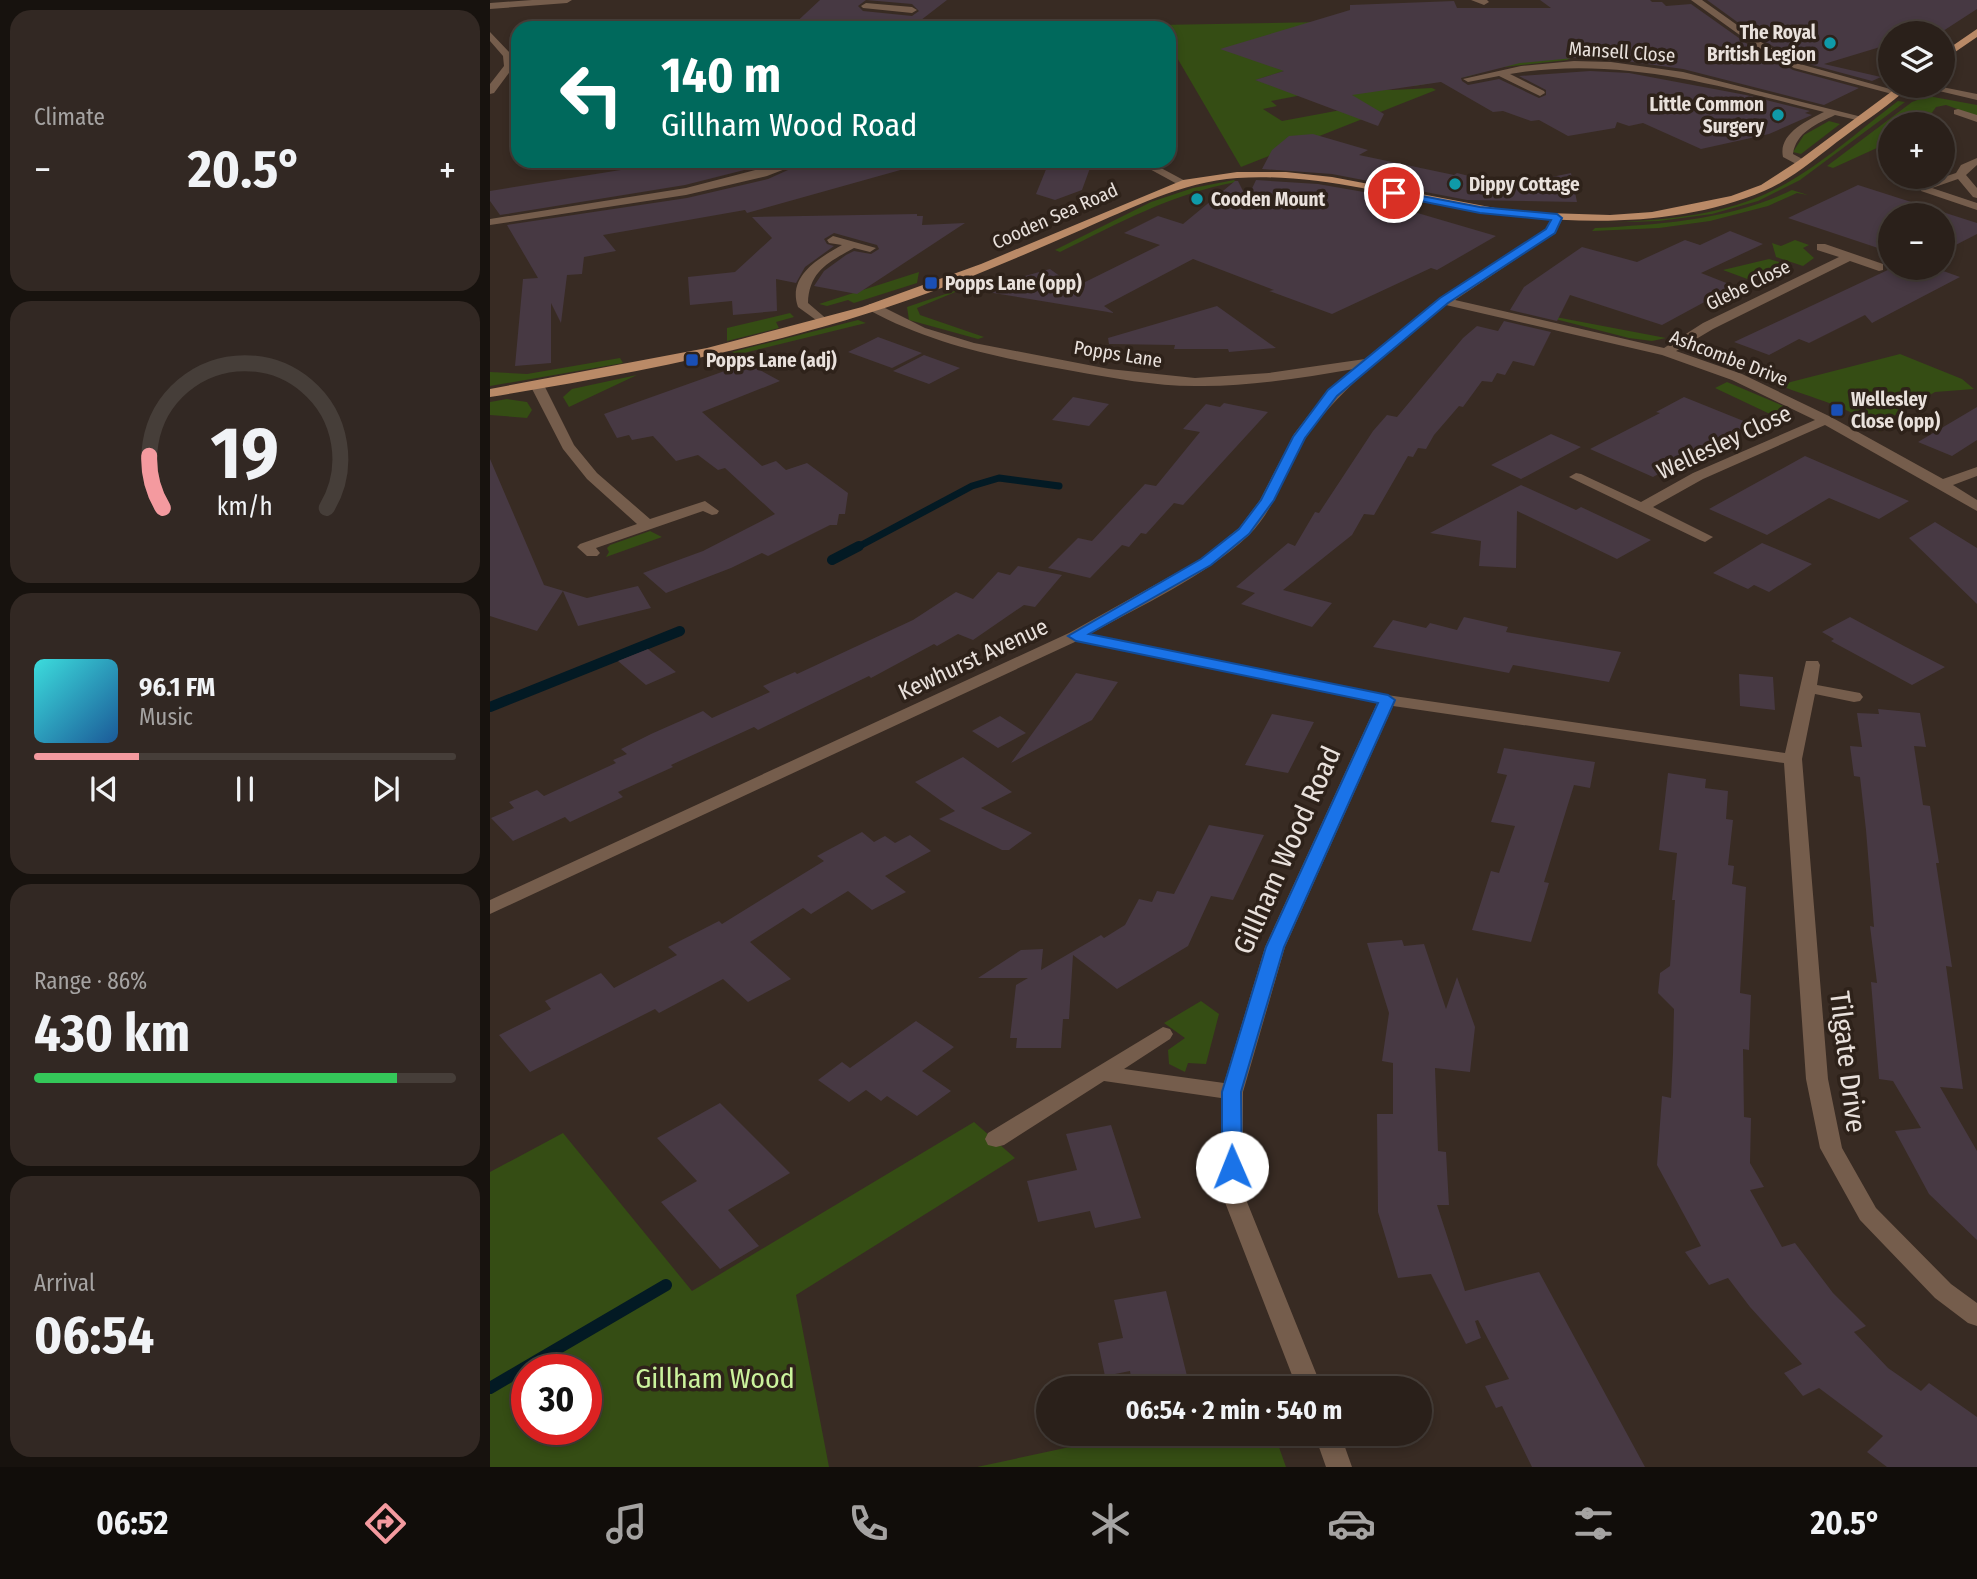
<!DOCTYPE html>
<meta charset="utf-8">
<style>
:root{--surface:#2a201a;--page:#322823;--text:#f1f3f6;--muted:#a5a3a2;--line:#463e39;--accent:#f49a9f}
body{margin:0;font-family:"Fira Sans Condensed",sans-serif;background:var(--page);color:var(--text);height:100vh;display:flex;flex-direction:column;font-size:26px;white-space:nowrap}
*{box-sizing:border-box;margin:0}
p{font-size:23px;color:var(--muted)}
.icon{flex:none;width:38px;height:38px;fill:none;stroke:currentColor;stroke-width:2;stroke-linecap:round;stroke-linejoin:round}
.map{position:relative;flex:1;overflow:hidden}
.side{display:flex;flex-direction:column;gap:10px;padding:10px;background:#17120e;width:490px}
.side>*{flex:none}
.guide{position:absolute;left:21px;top:21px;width:665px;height:147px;border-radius:21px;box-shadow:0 4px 10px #0003,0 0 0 2px var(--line);background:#00695c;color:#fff;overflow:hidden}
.tools{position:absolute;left:1388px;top:21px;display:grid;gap:14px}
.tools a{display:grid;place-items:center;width:77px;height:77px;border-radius:50%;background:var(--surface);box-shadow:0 4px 10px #0003,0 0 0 2px var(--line);font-size:35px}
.speed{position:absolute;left:21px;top:1354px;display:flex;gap:14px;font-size:35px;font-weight:700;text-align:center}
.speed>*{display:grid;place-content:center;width:91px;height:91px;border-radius:50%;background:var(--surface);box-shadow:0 4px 10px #0003,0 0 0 2px var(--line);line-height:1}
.speed .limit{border:10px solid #d22;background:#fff;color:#111}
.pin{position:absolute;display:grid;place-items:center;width:60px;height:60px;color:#fff;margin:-30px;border:4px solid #fff;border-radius:50%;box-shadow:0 2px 7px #0007}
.me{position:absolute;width:77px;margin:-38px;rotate:359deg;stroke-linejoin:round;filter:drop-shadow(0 0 5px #0008)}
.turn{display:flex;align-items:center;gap:24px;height:147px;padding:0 35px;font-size:32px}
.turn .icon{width:91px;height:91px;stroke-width:2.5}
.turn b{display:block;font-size:49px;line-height:60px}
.big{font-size:52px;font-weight:700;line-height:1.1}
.side .tile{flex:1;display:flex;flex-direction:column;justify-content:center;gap:10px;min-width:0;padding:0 24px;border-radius:21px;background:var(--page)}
.side .dial{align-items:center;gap:0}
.dial svg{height:182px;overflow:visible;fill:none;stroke:var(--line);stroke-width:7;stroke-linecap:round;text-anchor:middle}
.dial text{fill:var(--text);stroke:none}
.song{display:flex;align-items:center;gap:21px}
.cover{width:84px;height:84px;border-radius:10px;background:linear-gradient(135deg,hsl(180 70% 55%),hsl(210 70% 35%))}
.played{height:7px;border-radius:4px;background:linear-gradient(90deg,var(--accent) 25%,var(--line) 25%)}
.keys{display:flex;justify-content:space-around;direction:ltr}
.heat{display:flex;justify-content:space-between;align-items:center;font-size:38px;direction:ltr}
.charge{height:10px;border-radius:5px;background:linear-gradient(90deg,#34c759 86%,var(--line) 0)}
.trip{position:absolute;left:546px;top:1376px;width:396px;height:70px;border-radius:35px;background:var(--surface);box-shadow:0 4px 10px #0003,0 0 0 2px var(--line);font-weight:700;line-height:70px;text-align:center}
.tab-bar{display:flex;height:112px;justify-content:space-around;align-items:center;background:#110d0a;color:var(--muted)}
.tab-bar .icon{width:49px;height:49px}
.tab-bar .active{color:var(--accent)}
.tab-bar b{font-size:32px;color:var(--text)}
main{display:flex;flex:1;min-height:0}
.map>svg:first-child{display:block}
</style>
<main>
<section class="side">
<div class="tile"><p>Climate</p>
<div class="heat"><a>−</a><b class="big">20.5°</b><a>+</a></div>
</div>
<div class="tile dial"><svg viewBox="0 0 100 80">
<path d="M14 69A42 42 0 1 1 86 69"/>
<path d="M14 69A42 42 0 0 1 8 46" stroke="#f49a9f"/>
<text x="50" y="56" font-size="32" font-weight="700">19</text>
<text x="50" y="72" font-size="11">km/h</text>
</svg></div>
<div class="tile">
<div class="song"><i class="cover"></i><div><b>96.1 FM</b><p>Music</p></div></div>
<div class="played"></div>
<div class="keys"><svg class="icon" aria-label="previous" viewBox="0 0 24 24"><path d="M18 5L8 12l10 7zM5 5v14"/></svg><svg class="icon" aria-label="pause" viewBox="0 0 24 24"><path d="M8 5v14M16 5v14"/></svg><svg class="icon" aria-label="next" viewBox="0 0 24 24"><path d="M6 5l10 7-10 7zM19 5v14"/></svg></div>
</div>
<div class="tile"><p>Range · 86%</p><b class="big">430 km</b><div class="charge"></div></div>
<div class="tile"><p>Arrival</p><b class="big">06:54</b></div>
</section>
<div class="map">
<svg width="1487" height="1467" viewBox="0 0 1487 1467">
<rect width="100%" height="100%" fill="#382b23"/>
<!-- green -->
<path fill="#354d14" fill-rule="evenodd" d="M938,20L1130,33L1077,60L1005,68L979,76L925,86H903L803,68L766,80L812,95L781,101L787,106L773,109L792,121L851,110L869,100L847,86L903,90L942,88L946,90L751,167L679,44V28H670L668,25Z
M1438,96L1487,105V116L1456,105L1446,107L1434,124H1400V142L1343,168L1337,166L1422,102Z
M1408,101L1415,102L1310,180L1268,201L1222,214L1169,221L1107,223C1159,221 1217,218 1266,198C1319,177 1364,134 1408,101Z
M1339,121L1350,124L1311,154L1303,152L1314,135Z
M744,180L746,182C681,194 629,223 570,252L565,250L661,202L703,188Z
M1302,190L1318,195L1307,193L1278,206L1220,221L1169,228L1102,231L1105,228C1173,224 1239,220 1302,190Z
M1305,240L1319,245L1313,248L1324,258L1313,266L1286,257L1282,243L1291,246Z
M1279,259L1293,263L1260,280L1233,270Z
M429,272L427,283L364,303L358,300L337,306L329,304Z
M482,285L427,308L430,315L494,337L488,339L419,320L417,307Z
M1034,311L1176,338L1162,341L1139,338Z
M300,313L304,317L286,322L289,328L237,341V328Z
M368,320L376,323L246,355L242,352Z
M1410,354L1472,379L1484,389L1445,392L1400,418L1390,432C1363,406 1322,399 1289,385Z
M130,358L133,363L0,386V372L37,374Z
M147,375L79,407L73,397L82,389Z
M1237,382L1298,408L1304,420L1299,423L1225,388Z
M17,399L37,402L42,410L37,418L0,415V402Z
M160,531L172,537L116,557L119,552L117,548L120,545Z
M711,1001L729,1014L716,1064L698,1063L695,1072L679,1064L678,1050L695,1038L674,1023Z
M484,1122L525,1158L306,1295L339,1467H0V1172L73,1133L202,1291ZM37,1370H96V1430H37Z
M645,1433H784L796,1467H487Z"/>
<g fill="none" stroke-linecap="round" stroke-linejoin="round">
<!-- stream-far2 -->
<path stroke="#031a24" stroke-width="7" d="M366,548L482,486L509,478L569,486"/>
<!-- stream-far1 -->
<path stroke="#031a24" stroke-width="10" d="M342,560L369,546
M0,707L190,631"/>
<!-- stream -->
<path stroke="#031a24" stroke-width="12" d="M0,1388L176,1285"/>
</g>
<!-- building -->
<path fill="#473943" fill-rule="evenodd" d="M330,0H457L422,27L401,25V28H300ZM376,0L422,4L429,11L422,16L373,11L368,6Z
M1050,0H1160L1162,2H1172L1176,6L1201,4L1263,48L1303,70L1369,88L1334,105L1193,69L1121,59L1084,58L1030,63L971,78L972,81L978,85L1009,79L1049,98L1056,95V90L1029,76L1100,71L1139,73L1256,95L1320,111L1315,113L1322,115L1279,134L1211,149L1153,123L1139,126L1127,122L1125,128L1078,136L1049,120L1041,121L1013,111L1003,112L951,82L862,95L894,114L888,126L765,80L794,71L730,49L860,10V5L964,1L967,8H1061Z
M1217,0H1487V9L1450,33H1400V44L1334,64L1391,77L1382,81L1311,62L1272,40Z
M823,134L878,150L869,155L964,175L967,173L1019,186L1081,173L1087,202L977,200L842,174L772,169L782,150L799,136Z
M187,161H290L195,185L10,215L0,201V191Z
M318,161H413L414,169L257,213L255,210L113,235L126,251L94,257L92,274L77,275L71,323L61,303V363L25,366L33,279L48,278L17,225L197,198L278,179Z
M557,167L600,168L592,190L565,200L546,194Z
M766,180L828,184L914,199H891L890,202L1006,236L947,270L941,268L842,314L779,291L784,290L703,259L614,306L624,313L485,290L560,269L585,287L670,245L634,233L668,216L693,224L745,181H748L757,199Z
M1368,185L1487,223V234L1452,252V215H1400V252L1298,218Z
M427,214V216H433L432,225L475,223L367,294L324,286L334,271L356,255L364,251L381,254L389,249L387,245L344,233L334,239L337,244L344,246L315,267L306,283L286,279L287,311L243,315L242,301L200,305L198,277L245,272L282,238L262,217Z
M1240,231L1273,244L1211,273L1244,286L1172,325L1080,295L1067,321L1020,310L1034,287L1092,247L1147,262L1195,240L1210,245Z
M1402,268H1445L1470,277L1382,323L1375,315L1319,343L1309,339L1279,355L1244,342Z
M727,306L786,348L739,352L738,349H684L685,345L619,344L618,338Z
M1014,321L1061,332L1044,366L1023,361L1015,375L1007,373L1002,382L992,381L973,407L969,406L944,435L936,449L928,448L923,457L918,456L884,515L874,514L862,535L793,590L842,603L822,627L751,604L765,593L746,587L798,543L805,546L825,512L829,513L883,431L897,415L907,417L973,338L987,326L1008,331Z
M388,337L432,353L402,368L358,352Z
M434,355L470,368L439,384L403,371Z
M257,363L290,381L212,412L272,466L286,461L296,470L317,463L358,493L355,514H349L347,525H340L278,556L272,553L241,568L176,593L153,573L213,551L285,514L235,468L228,470L208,455L186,461L163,436L142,440L139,435L127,438L114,414Z
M583,397L619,404L599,426L562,420Z
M1194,397L1261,424L1163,477L1100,449L1170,413L1166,412Z
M734,403L778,412L693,505L684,503L656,534L651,533L639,547L632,545L600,578L558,568L588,538L602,541L655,484L666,486L710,432L693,429L716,404L730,407Z
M1487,407V440L1462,456L1428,442Z
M1061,434L1091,447L1031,479L1001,465Z
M1315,456L1419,501L1389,519L1339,498L1277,535L1219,509Z
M0,459L54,585L97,598L148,586L161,608L88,626L73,591L47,631L0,616Z
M1031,485L1086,510L1091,507L1161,540L1127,559L1027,511L1026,568L989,566L991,541L940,533Z
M1445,522L1487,548V604L1419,538Z
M1272,543L1322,564L1279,592L1264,585L1258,589L1223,573Z
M528,566L572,575L545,607L534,605L483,640L468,634L447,646L444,644L381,678L379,676L268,730L264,727L181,765L183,767L128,792L133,797L80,822L75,817L23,841L1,818L24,808L19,802L47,790L54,796L126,763L123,760L137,754L131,749L161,734L213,711L222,718L280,692L273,686L305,672L307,674L423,620L466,592L483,599L508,572L520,575Z
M974,617L1018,627L1016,632L1131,652L1119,682L1023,665L1019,673L883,647L903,620L936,628L940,623L967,630Z
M1360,617L1414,646L1455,667L1422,685L1341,641L1344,639L1332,632Z
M158,649L186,672L156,685L128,661Z
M586,673L628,682L602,720L521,763Z
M1249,674L1283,677L1285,710L1250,706Z
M1388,709L1430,713L1436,747L1424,746L1433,805L1440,806L1444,832L1449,863H1446L1462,967L1456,966L1473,1089L1450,1087L1487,1151V1240L1439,1194L1405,1131L1431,1128L1403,1081L1389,1079L1381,982L1387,983L1380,926L1384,927L1376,830L1370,777L1364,776L1360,746L1372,747L1367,713L1389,714Z
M782,714L824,722L798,773L755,765Z
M510,716L536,733L508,748L482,731Z
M1014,748L1105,762L1100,788L1084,785L1054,882L1059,883L1041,942L982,930L1001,871L1009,873L1025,826L1001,822L1017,775L1007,773Z
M473,757L522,792L491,808L542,833L519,850H512L449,819L465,811L425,782Z
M1178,773L1216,779L1215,788L1238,791L1236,819L1243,820L1238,865L1244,866L1242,884L1256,887L1250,993L1261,995L1259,1050L1253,1049L1254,1117L1261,1118L1260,1163L1274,1187L1260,1190L1292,1247L1305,1243L1343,1293L1376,1326L1364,1332L1398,1368L1431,1391L1439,1383L1487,1417V1467H1397L1377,1452L1393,1436L1329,1388L1313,1396L1294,1373L1312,1364L1260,1307L1238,1278L1219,1285L1195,1252L1211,1246L1167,1165L1172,1096L1181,1098L1183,1054L1184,1009L1168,993L1170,973L1180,966L1185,900H1182L1187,853L1169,850Z
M719,825L774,835L743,900L721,896L698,946L627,989L583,955L579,1019H573L571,1048H526L527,1038H520L526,985L538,978H488L531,950L553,949L551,970L611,935L614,938L635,925L649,899L662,902L667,891L684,894Z
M372,832L384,842L395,836L405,843L420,835L441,851L395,876L416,892L382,910L358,891L321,914L313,908L260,942L301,979L258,1002L233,979L169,1013L165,1009L40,1072L9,1035L61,1009L55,1001L111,973L124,988L187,955L178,947L229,921L232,924L334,861L327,856Z
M912,940L914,946L934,944L956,1009L967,977L985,1027L980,1072L945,1068L948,1151L956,1152L959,1205H947L975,1291L1049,1272L1155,1467H1042L1012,1406L1006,1408L995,1386L1019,1379L988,1320L985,1321L991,1338L976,1344L941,1274L908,1278L888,1212L887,1114H903V1063L892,1061L899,1013L877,943Z
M426,1021L464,1047L432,1071L461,1091L427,1116L397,1096L391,1101L376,1090L359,1102L328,1080L352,1062L360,1068Z
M230,1103L300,1173L238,1210L269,1246L230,1269L171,1202L207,1181L167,1138Z
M621,1125L651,1218L605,1228L600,1211L548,1222L537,1181L587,1170L576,1134Z
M676,1291L700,1388H643L640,1371L615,1376L608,1343L633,1338L624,1300Z"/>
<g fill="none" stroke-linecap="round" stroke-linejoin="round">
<!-- minor -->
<path fill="#755d4c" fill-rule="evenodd" d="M42,0H82L77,3L0,9V3Z
M981,0H997L999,2L994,5Z
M1201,0H1212L1271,42L1310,64L1411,92L1406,95L1304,68L1265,46Z
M376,3L422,7L427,10L422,13L373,8L371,6Z
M0,32L21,54L24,66L4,93L0,94V84L14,66L13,56L0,41Z
M1084,61L1121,62L1193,72L1376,118L1371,121L1345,115C1327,124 1306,132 1303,154L1316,161V165H1308L1293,157C1288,134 1316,121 1334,112C1231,86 1127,55 1020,74L1054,91L1055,93L1050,96L1009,76L978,82L973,79L1031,66Z
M1428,86H1447L1487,94V100Z
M1468,109L1487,115V122L1464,114V110Z
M1487,158V165L1476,175L1487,188V198L1483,197L1468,179L1442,188L1487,203V210L1431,191L1432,184L1466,173L1471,165Z
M300,161H316L277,176L196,195L0,225V219L196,188Z
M645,161H658L699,183L689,185Z
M1067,215L1073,218L1065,233L965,300L1174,348L1213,323L1349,257L1327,250V244H1335L1393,264V270L1389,271L1360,261L1223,329L1186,351L1252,374L1341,417L1453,479L1487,467V476L1463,485L1487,500V511L1335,425L1213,479L1163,507L1223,537L1215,542L1210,540L1079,477L1086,473L1091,474L1151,502L1203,473L1325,420L1242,380L1172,355L956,305C908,346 854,383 817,436C795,468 787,508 758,536C713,578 653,604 600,634L897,695L1295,753L1316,661H1328L1330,665L1327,685L1370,693L1373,697L1370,701L1364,702L1325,694L1312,759L1338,1079L1352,1148L1386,1208L1461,1284L1487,1303V1326L1478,1323L1445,1298L1370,1220L1330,1148L1316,1079L1294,763L903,706L795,947L753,1092V1192L832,1388H807L731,1192V1098L614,1081L514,1145L506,1147L498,1145L495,1139L498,1133L673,1027L680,1029L683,1034L680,1039L634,1069L734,1083L775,947L887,703L587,641L0,914V900L579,633L711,559L749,528L770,500L804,434L838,390L864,369C812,378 758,387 705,386C664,386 623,378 583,371C511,358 443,345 379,310V304H387L435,328L484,343L619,369L705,378L779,373L875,359L950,298L1056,229L1063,216Z
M343,236L386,248L380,252L364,248C339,262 319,271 318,303L339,321L333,325L308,307C297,276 329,258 352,245L339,243L337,240Z
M47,381L54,385L84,445L107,473L160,519L215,501L229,511L227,514L222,515L213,511L106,548L110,553L107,556H97L87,547L90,544L147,524L97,479L73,449L40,385Z
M824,1433H850L862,1467H836Z"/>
<!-- major -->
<path fill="#ba8a67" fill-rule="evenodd" d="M1487,29V37L1452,61V53Z
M1409,86H1420C1400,105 1376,120 1355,136C1329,155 1303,179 1274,191C1179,231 1062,225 963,206C892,193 820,173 747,178C691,182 642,208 591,230C541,252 490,274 438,293C297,344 148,373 0,397V389L217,348L372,307L491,264L693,180L747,172H796L842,177L1026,212L1120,215L1162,212L1241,196L1271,185L1308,161Z"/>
</g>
<!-- route -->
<path fill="#1a73e8" stroke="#114b97" stroke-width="2" d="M900,190L990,207L1067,214L1072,218L1065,233L958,303L847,396L815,438L784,500L759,534L721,565L599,634L898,695L905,700L794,947L751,1092L752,1167L749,1173L742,1175L735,1173L732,1167V1092L776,947L888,703L586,641L578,636L711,559L749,529L771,500L803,437L838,390L950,298L1056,229L1061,220L990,213L900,195Z"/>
<!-- markers -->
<g fill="#0f9aa8" stroke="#2e221a" stroke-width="2.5">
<circle cx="1340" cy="43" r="7"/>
<circle cx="1288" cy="115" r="7"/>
<circle cx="965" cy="184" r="7"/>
<circle cx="707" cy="199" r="7"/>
</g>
<g fill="#1a4fb4" stroke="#2e221a" stroke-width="2.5">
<rect x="434" y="276" width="14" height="14" rx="3.5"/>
<rect x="195" y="353" width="14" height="14" rx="3.5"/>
<rect x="1340" y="403" width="14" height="14" rx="3.5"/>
</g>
<g text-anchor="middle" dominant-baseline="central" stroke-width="7" stroke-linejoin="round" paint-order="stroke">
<!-- far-poi labels -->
<g font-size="19" font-weight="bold" fill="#e9e1dc" stroke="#2e221a" text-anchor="start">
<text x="1326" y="32" text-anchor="end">The Royal<tspan x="1326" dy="22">British Legion</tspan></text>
<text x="1274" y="104" text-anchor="end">Little Common<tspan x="1274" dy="22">Surgery</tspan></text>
<text x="979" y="184">Dippy Cottage</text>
<text x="721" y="199">Cooden Mount</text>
<text x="455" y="283">Popps Lane (opp)</text>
<text x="216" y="360">Popps Lane (adj)</text>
<text x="1361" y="399">Wellesley<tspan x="1361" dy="22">Close (opp)</tspan></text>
</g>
<!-- far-street labels -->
<g font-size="19" fill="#e9e1dc" stroke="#2e221a">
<text transform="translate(1132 52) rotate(4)">Mansell Close</text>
<text transform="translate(565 216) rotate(-24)">Cooden Sea Road</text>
<text transform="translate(1258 285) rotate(-26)">Glebe Close</text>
<text transform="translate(628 354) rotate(9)">Popps Lane</text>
<text transform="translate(1239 358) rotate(21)">Ashcombe Drive</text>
</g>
<!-- street labels -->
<g font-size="23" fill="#e9e1dc" stroke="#2e221a">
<text transform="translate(1234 442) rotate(-25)">Wellesley Close</text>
<text transform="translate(483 659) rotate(-25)">Kewhurst Avenue</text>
</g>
<!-- near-street labels -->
<g font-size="28" fill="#e9e1dc" stroke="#2e221a">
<text transform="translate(797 850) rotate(-66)">Gillham Wood Road</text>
<text transform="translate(1358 1062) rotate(83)">Tilgate Drive</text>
</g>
<!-- near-park labels -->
<g font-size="28" fill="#cbf39d" stroke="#2e221a">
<text x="225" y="1378">Gillham Wood</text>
</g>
</g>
</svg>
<div class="tools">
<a><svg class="icon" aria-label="layers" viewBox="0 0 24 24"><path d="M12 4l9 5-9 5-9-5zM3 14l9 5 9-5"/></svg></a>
<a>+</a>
<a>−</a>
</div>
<div class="speed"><div class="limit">30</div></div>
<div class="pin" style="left:904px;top:193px;background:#d93025"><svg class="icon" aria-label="arrive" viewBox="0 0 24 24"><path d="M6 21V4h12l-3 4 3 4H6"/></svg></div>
<svg class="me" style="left:742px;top:1167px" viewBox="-20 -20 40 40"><circle r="19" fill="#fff"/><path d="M0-13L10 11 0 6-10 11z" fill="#1a73e8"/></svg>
<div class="trip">06:54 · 2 min · 540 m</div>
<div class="guide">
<div class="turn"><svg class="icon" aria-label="left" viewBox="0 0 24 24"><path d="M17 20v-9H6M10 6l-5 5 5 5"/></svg><div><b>140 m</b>Gillham Wood Road</div></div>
</div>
</div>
</main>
<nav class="tab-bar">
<b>06:52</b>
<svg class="icon active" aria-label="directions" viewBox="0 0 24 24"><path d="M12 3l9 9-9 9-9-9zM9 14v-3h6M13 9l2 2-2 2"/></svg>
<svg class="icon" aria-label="music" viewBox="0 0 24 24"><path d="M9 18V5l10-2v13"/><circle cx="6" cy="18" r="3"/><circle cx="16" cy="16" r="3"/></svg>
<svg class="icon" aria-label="phone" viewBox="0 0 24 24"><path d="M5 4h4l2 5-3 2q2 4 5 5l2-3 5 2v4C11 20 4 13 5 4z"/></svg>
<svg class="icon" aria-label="climate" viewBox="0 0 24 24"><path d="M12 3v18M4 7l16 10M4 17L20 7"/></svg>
<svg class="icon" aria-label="car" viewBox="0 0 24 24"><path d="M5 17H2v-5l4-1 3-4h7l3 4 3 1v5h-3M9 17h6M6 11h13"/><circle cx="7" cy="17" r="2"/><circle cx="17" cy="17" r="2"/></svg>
<svg class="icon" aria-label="filters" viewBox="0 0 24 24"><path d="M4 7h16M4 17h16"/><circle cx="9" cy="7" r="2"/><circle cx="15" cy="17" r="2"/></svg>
<b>20.5°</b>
</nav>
